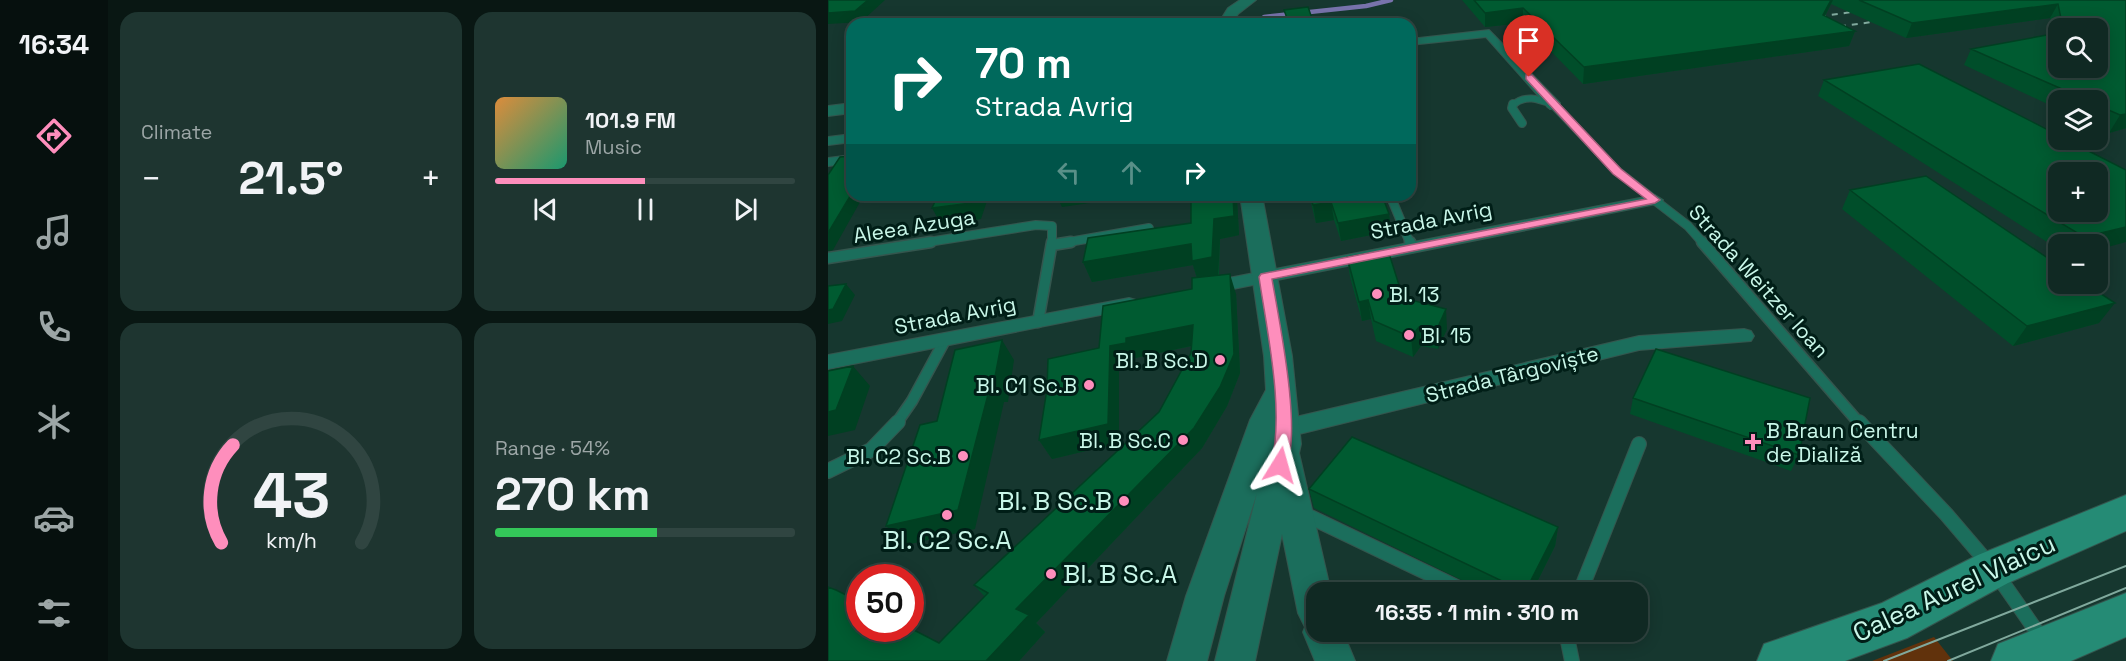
<!DOCTYPE html>
<meta charset="utf-8">
<style>
:root{--surface:#102923;--page:#1e3530;--text:#f1f3f6;--muted:#9ca6a6;--line:#304541;--accent:#fe8ebc}
body{margin:0;font-family:"Space Grotesk",sans-serif;background:var(--page);color:var(--text);height:100vh;display:flex;flex-direction:column;font-size:22px;white-space:nowrap}
*{box-sizing:border-box;margin:0}
p{font-size:20px;color:var(--muted)}
.icon{flex:none;width:33px;height:33px;fill:none;stroke:currentColor;stroke-width:2;stroke-linecap:round;stroke-linejoin:round}
.map{position:relative;flex:1;overflow:hidden}
.panel{display:flex;flex-direction:column;gap:12px;padding:12px;background:#091713;width:720px}
.panel>*{flex:none}
.banner{position:absolute;left:18px;top:18px;width:570px;height:183px;border-radius:18px;box-shadow:0 3px 15px #0003,0 0 0 2px var(--line);background:#00695c;color:#fff;overflow:hidden}
.tools{position:absolute;left:1220px;top:18px;display:grid;gap:12px}
.tools a{display:grid;place-items:center;width:60px;height:60px;border-radius:12px;background:var(--surface);box-shadow:0 3px 15px #0003,0 0 0 2px var(--line);font-size:30px}
.speed{position:absolute;left:18px;top:564px;display:flex;gap:12px;font-size:30px;font-weight:700;text-align:center}
.speed>*{display:grid;place-content:center;width:78px;height:78px;border-radius:50%;background:var(--surface);box-shadow:0 3px 15px #0003,0 0 0 2px var(--line);line-height:1}
.speed .limit{border:9px solid #d22;background:#fff;color:#111}
.pin{position:absolute;display:grid;place-items:center;width:51px;height:51px;color:#fff;margin:-62px -26px;border-radius:50% 50% 50% 0;rotate:-45deg;box-shadow:0 0 6px #0007}
.pin .icon{rotate:45deg}
.me{position:absolute;width:66px;margin:-33px;rotate:8deg;stroke-linejoin:round;filter:drop-shadow(0 0 4px #0008)}
.turn{display:flex;align-items:center;gap:21px;height:126px;padding:0 30px;font-size:27px}
.turn .icon{width:78px;height:78px;stroke-width:2.5}
.turn b{display:block;font-size:42px;line-height:51px}
.lanes{display:flex;align-items:center;height:57px;padding:0 30px;background:#0003;justify-content:center;gap:30px;direction:ltr}
.lanes .off{opacity:.35}
.big{font-size:45px;font-weight:700;line-height:1.1}
.panel .widget{flex:1;display:flex;flex-direction:column;justify-content:center;gap:9px;min-width:0;padding:0 21px;border-radius:18px;background:var(--page)}
.panel .dial{align-items:center;gap:0}
.dial svg{height:156px;overflow:visible;fill:none;stroke:var(--line);stroke-width:7;stroke-linecap:round;text-anchor:middle}
.dial text{fill:var(--text);stroke:none}
.song{display:flex;align-items:center;gap:18px}
.cover{width:72px;height:72px;border-radius:9px;background:linear-gradient(135deg,hsl(30 70% 55%),hsl(160 70% 35%))}
.played{height:6px;border-radius:3px;background:linear-gradient(90deg,var(--accent) 50%,var(--line) 50%)}
.keys{display:flex;justify-content:space-around;direction:ltr}
.heat{display:flex;justify-content:space-between;align-items:center;font-size:33px;direction:ltr}
.charge{height:9px;border-radius:4px;background:linear-gradient(90deg,#34c759 54%,var(--line) 0)}
.panel .tiles{flex:1;display:grid;gap:12px;grid-template-columns:repeat(2,1fr)}
.trip{position:absolute;left:478px;top:582px;width:342px;height:60px;border-radius:18px;background:var(--surface);box-shadow:0 3px 15px #0003,0 0 0 2px var(--line);font-weight:700;line-height:60px;text-align:center}
main{display:flex;flex:1;min-height:0}
.tab-bar{display:flex;flex-direction:column;width:108px;justify-content:space-around;align-items:center;background:#06100e;color:var(--muted)}
.tab-bar .icon{width:42px;height:42px}
.tab-bar .on{color:var(--accent)}
.tab-bar b{font-size:27px;color:var(--text)}
.map>svg:first-child{display:block}
</style>
<main>
<nav class="tab-bar">
<b>16:34</b>
<svg class="icon on" aria-label="directions" viewBox="0 0 24 24"><path d="M12 3l9 9-9 9-9-9zM9 14v-3h6M13 9l2 2-2 2"/></svg>
<svg class="icon" aria-label="music" viewBox="0 0 24 24"><path d="M9 18V5l10-2v13"/><circle cx="6" cy="18" r="3"/><circle cx="16" cy="16" r="3"/></svg>
<svg class="icon" aria-label="phone" viewBox="0 0 24 24"><path d="M5 4h4l2 5-3 2q2 4 5 5l2-3 5 2v4C11 20 4 13 5 4z"/></svg>
<svg class="icon" aria-label="climate" viewBox="0 0 24 24"><path d="M12 3v18M4 7l16 10M4 17L20 7"/></svg>
<svg class="icon" aria-label="car" viewBox="0 0 24 24"><path d="M5 17H2v-5l4-1 3-4h7l3 4 3 1v5h-3M9 17h6M6 11h13"/><circle cx="7" cy="17" r="2"/><circle cx="17" cy="17" r="2"/></svg>
<svg class="icon" aria-label="filters" viewBox="0 0 24 24"><path d="M4 7h16M4 17h16"/><circle cx="9" cy="7" r="2"/><circle cx="15" cy="17" r="2"/></svg>
</nav>
<section class="panel">
<div class="tiles">
<div class="widget"><p>Climate</p>
<div class="heat"><a>−</a><b class="big">21.5°</b><a>+</a></div>
</div>
<div class="widget">
<div class="song"><i class="cover"></i><div><b>101.9 FM</b><p>Music</p></div></div>
<div class="played"></div>
<div class="keys"><svg class="icon" aria-label="previous" viewBox="0 0 24 24"><path d="M18 5L8 12l10 7zM5 5v14"/></svg><svg class="icon" aria-label="pause" viewBox="0 0 24 24"><path d="M8 5v14M16 5v14"/></svg><svg class="icon" aria-label="next" viewBox="0 0 24 24"><path d="M6 5l10 7-10 7zM19 5v14"/></svg></div>
</div>
<div class="widget dial"><svg viewBox="0 0 100 80">
<path d="M14 69A42 42 0 1 1 86 69"/>
<path d="M14 69A42 42 0 0 1 20 19" stroke="#fe8ebc"/>
<text x="50" y="56" font-size="32" font-weight="700">43</text>
<text x="50" y="72" font-size="11">km/h</text>
</svg></div>
<div class="widget"><p>Range · 54%</p><b class="big">270 km</b><div class="charge"></div></div>
</div>
</section>
<div class="map">
<svg width="1298" height="661" viewBox="0 0 1298 661">
<rect width="100%" height="100%" fill="#16372f"/>
<!-- green -->
<path fill="#61320c" d="M1106,637L1125,661H1044Z"/>
<g fill="none" stroke-linecap="round" stroke-linejoin="round">
<!-- stream -->
<path stroke="#7873ac" stroke-width="4.5" d="M436,17L538,6L563,0"/>
<!-- service-far3 casing -->
<g stroke="#34564e" stroke-width="8">
<path id="service-far3" d="M685,105C698,94 710,99 726,105"/>
</g>
<!-- service-far2 casing -->
<g stroke="#34564e" stroke-width="10">
<path id="service-far2" d="M685,104L684,108L694,123
M722,104L727,106L789,171L860,226L875,243
M0,141L24,138
M0,162L24,159
M562,195L582,243
M94,243L208,225L224,226V243
M235,243L321,228"/>
</g>
<!-- service-far1 casing -->
<g stroke="#34564e" stroke-width="13">
<path id="service-far1" d="M582,242L584,247
M874,242L1032,424
M224,245L243,242
M0,258L103,242
M210,322L224,242
M68,424L84,401L117,340"/>
</g>
<!-- service casing -->
<g stroke="#34564e" stroke-width="16">
<path id="service" d="M1031,422L1118,514L1165,569L1214,639
M0,471L43,450L70,422
M474,513L639,592
M752,592L811,444
M725,632L737,635
M738,632L744,661"/>
</g>
<!-- minor casing -->
<g stroke="#34564e" stroke-width="2">
<path id="minor" d="M661,30L732,103V109H722L658,37L582,45V39Z
M827,195L835,200L833,203L380,294L371,288L380,282Z
M301,298L308,300L310,304L308,308L0,369V355Z
M916,329L923,331L926,336L923,341L811,350L455,438L447,435L444,429L447,423L455,420L811,336Z"/>
</g>
<!-- tertiary casing -->
<g stroke="#34564e" stroke-width="2">
<path id="tertiary" d="M24,103V113L0,116V106Z"/>
</g>
<!-- secondary casing -->
<g stroke="#34564e" stroke-width="2">
<path id="secondary" d="M412,0H428L410,14L404,24H390L400,8Z
M412,195H434L464,356L473,444L471,453L503,592H489V632H515L527,661H487L475,632L477,627L470,613L454,534L427,661H387L429,493L396,596L379,661H339L358,596L422,420L438,390L436,356Z"/>
</g>
<!-- primary casing -->
<g stroke="#34564e" stroke-width="2">
<path id="primary" d="M1298,495V531L1180,583L1079,638L1017,661H929L936,644L1054,603L1150,555Z
M1298,593V637L1243,661H1163L1170,644Z"/>
</g>
<!-- service-far3 -->
<use href="#service-far3" stroke="#1b6e5c" stroke-width="6"/>
<!-- service-far2 -->
<use href="#service-far2" stroke="#1b6e5c" stroke-width="8"/>
<!-- service-far1 -->
<use href="#service-far1" stroke="#1b6e5c" stroke-width="10"/>
<!-- service -->
<use href="#service" stroke="#1b6e5c" stroke-width="14"/>
<!-- minor -->
<use href="#minor" fill="#1b6e5c" fill-rule="evenodd"/>
<!-- tertiary -->
<use href="#tertiary" fill="#1b6e5c" fill-rule="evenodd"/>
<!-- secondary -->
<use href="#secondary" fill="#1b6e5c" fill-rule="evenodd"/>
<!-- primary -->
<use href="#primary" fill="#258b75" fill-rule="evenodd"/>
<!-- tram -->
<path stroke="#80a99d" stroke-width="2" d="M1056,661L1298,566
M1120,661L1298,588"/>
<!-- rail -->
<path stroke="#80a99d" stroke-width="2" stroke-dasharray="6 6" stroke-linecap="butt" d="M980,18L1039,10
M1000,28L1059,20"/>
</g>
<!-- wall -->
<path fill="#004e2a" fill-rule="evenodd" d="M634,0H1298V128L1281,133L1269,127V100H1230V109L1136,65L1143,49L1225,34L1222,18L1078,38L1003,4L997,16L1027,31L1021,46L755,84L695,23L657,27ZM1230,28H1269L1230,68Z
M996,80L1269,244H1230V249L990,96Z
M1022,190L1271,323L1185,346L1014,209Z
M363,195H408L409,200L411,235L392,239L391,276L408,294L412,373L399,406L374,448L208,623L217,632L191,661H0L111,643L157,597L146,585L331,412L363,353L364,346L307,358V362L291,365V443L224,459L211,440L271,348L364,289L369,278L365,265L264,282L255,262L363,223Z
M481,195H527L528,198L561,214L563,231L513,241L506,220L488,223Z
M519,257L619,329L610,349L593,346L585,357L548,341L543,319L534,321L522,277Z
M805,398L971,455L963,471L802,414Z
M481,489L730,527L727,546L704,592H658L486,508Z"/>
<!-- shaded-wall -->
<path fill="#004022" d="M40,0H57L33,22L0,24V13Z
M1003,0H1005L990,30L995,15Z
M1230,4L1222,18L1078,38L1084,23Z
M695,8V23L657,27V13Z
M1027,31L1021,46L755,84L756,67Z
M1298,114V128L1281,133L1292,115Z
M24,193V195H36L5,250L0,251V233Z
M146,195H161L153,219L114,226L104,208Z
M228,195H269V202L234,207Z
M405,195H408L409,200L411,235L392,239L390,277L370,281L365,265L264,282L255,262L386,219Z
M503,202L506,220L488,223L485,205Z
M561,214L563,231L513,241L510,223Z
M1298,227V242L1269,250V244H1251L1256,237Z
M402,274L408,294L412,373L399,406L374,448L208,623L217,632L191,661H158L188,609L366,428Z
M18,284L27,295L14,321L0,324V310Z
M540,300L543,319L534,321L531,302Z
M1287,303L1271,323L1185,346L1199,326Z
M618,309L619,329L610,349L609,329Z
M365,325L372,344L307,358V362L291,365V443L224,459L211,440L282,346L298,338Z
M591,327L593,346L585,357L583,337Z
M174,340L186,360L180,402H176L147,529L78,545L58,526Z
M25,366L42,386L27,430L0,436V412Z
M730,527L727,546L704,592H697Z"/>
<!-- building -->
<path fill="#005b31" stroke="#004022" stroke-width="1.5" fill-rule="evenodd" d="M0,0H40L27,11L0,13Z
M646,0H1003L995,15L1027,31L756,67L695,8L657,13Z
M1031,0H1298V114L1292,115L1269,105V100H1259L1143,49L1230,33V68H1269V28H1235L1230,4L1084,23Z
M480,7L486,24H461L456,10Z
M1091,64L1230,135V140H1239L1298,170V227L1256,237L996,80ZM1230,172H1269V212H1230Z
M24,156V193L0,233V175L12,157Z
M1098,176L1230,265V284H1258L1287,303L1199,326L1022,190Z
M110,195H146L143,203L104,208Z
M363,195H405L406,216L386,219L384,257L364,261L363,244L255,262L260,238L363,223Z
M482,195H527L528,198L554,195L561,214L510,223L503,202L485,205Z
M560,250L575,298L618,309L609,329L591,327L583,337L546,321L540,300L531,302L519,257Z
M402,274L406,354L392,387L366,428L188,609L201,615L158,661H0V587L8,590L32,602V628H82L111,643L160,593L146,585L331,412L363,353L365,325L298,338V343L282,346L280,424L211,440L219,389L220,359L271,348L275,306L364,289V278Z
M18,284L5,309L0,310V286Z
M174,340L166,382L163,383L130,510L58,526L92,425L109,421L127,350Z
M828,349L982,398L971,455L805,398Z
M25,366L8,410L0,412V371Z
M524,437L730,527L697,592L481,489Z"/>
<!-- route -->
<path fill="#fe8ebc" stroke="#a55c7a" stroke-width="1.5" d="M698,75H704L793,169L832,200L827,203L444,279C451,320 475,435 457,469H446L443,465C457,411 439,332 431,277L433,274L818,199L785,174L698,79Z"/>
<!-- markers -->
<g fill="#fe8ebc" stroke="#001e17" stroke-width="2">
<circle cx="549" cy="294" r="6"/>
<circle cx="581" cy="335" r="6"/>
<circle cx="392" cy="360" r="6"/>
<circle cx="261" cy="385" r="6"/>
<circle cx="355" cy="440" r="6"/>
<path d="M922 433h6v6h6v6h-6v6h-6v-6h-6v-6h6z"/>
<circle cx="135" cy="456" r="6"/>
<circle cx="296" cy="501" r="6"/>
<circle cx="119" cy="515" r="6"/>
<circle cx="223" cy="574" r="6"/>
</g>
<g text-anchor="middle" dominant-baseline="central" stroke-width="6" stroke-linejoin="round" paint-order="stroke">
<!-- street labels -->
<g font-size="21" fill="#c9f7e9" stroke="#001e17">
<text transform="translate(603 220) rotate(-11)">Strada Avrig</text>
<text transform="translate(86 226) rotate(-9)">Aleea Azuga</text>
<text transform="translate(931 281) rotate(48)">Strada Weitzer Ioan</text>
<text transform="translate(127 315) rotate(-11)">Strada Avrig</text>
<text transform="translate(684 374) rotate(-14)">Strada Târgoviște</text>
</g>
<!-- poi labels -->
<g font-size="21" fill="#c9f7e9" stroke="#001e17" text-anchor="end">
<text x="561" y="294" text-anchor="start">Bl. 13</text>
<text x="593" y="335" text-anchor="start">Bl. 15</text>
<text x="380" y="360">Bl. B Sc.D</text>
<text x="249" y="385">Bl. C1 Sc.B</text>
<text x="938" y="430" text-anchor="start">B Braun Centru<tspan x="938" dy="24">de Dializă</tspan></text>
<text x="343" y="440">Bl. B Sc.C</text>
<text x="123" y="456">Bl. C2 Sc.B</text>
</g>
<!-- near-poi labels -->
<g font-size="26" fill="#c9f7e9" stroke="#001e17" text-anchor="end">
<text x="284" y="501">Bl. B Sc.B</text>
<text x="119" y="540" text-anchor="middle">Bl. C2 Sc.A</text>
<text x="235" y="574" text-anchor="start">Bl. B Sc.A</text>
</g>
<!-- near-street labels -->
<g font-size="26" fill="#c9f7e9" stroke="#001e17">
<text transform="translate(1126 588) rotate(-25)">Calea Aurel Vlaicu</text>
</g>
</g>
</svg>
<div class="tools">
<a><svg class="icon" aria-label="search" viewBox="0 0 24 24"><circle cx="10" cy="10" r="6"/><path d="M15 15l6 6"/></svg></a>
<a><svg class="icon" aria-label="layers" viewBox="0 0 24 24"><path d="M12 4l9 5-9 5-9-5zM3 14l9 5 9-5"/></svg></a>
<a>+</a>
<a>−</a>
</div>
<div class="speed"><div class="limit">50</div></div>
<div class="pin" style="left:701px;top:77px;background:#d93025"><svg class="icon" aria-label="arrive" viewBox="0 0 24 24"><path d="M6 21V4h12l-3 4 3 4H6"/></svg></div>
<svg class="me" style="left:452px;top:465px" viewBox="-20 -20 40 40"><path d="M0-17L14 15 0 8-14 15z" fill="#fe8ebc" stroke="#fff" stroke-width="4"/></svg>
<div class="trip">16:35 · 1 min · 310 m</div>
<div class="banner">
<div class="turn"><svg class="icon" aria-label="right" viewBox="0 0 24 24"><path d="M7 20v-9h11M14 6l5 5-5 5"/></svg><div><b>70 m</b>Strada Avrig</div></div>
<div class="lanes"><svg class="icon off" aria-label="left" viewBox="0 0 24 24"><path d="M17 20v-9H6M10 6l-5 5 5 5"/></svg><svg class="icon off" aria-label="ahead" viewBox="0 0 24 24"><path d="M12 20V5M6 11l6-6 6 6"/></svg><svg class="icon" aria-label="right" viewBox="0 0 24 24"><path d="M7 20v-9h11M14 6l5 5-5 5"/></svg></div>
</div>
</div>
</main>
